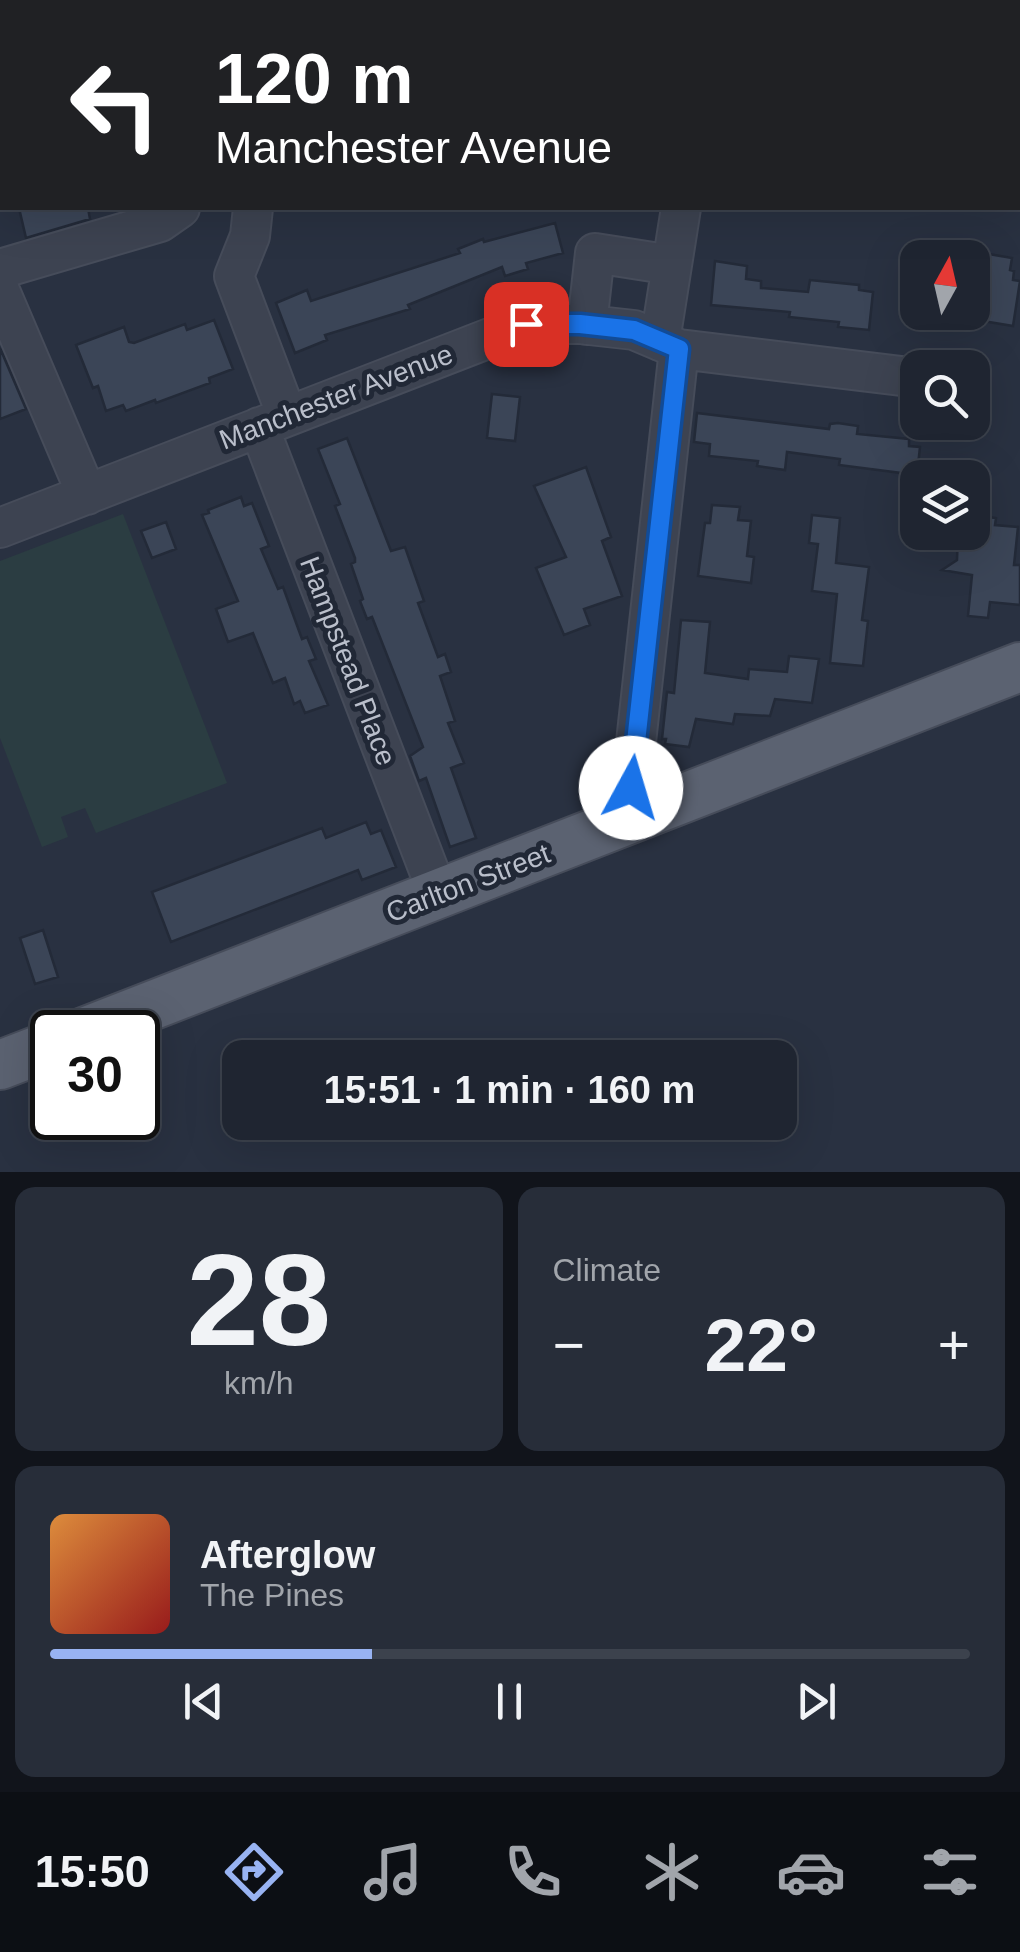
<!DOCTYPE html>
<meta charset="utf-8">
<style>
:root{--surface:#1f2531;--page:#272d39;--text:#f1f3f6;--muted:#a1a5ab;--line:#3c424d;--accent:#98b3f2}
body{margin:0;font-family:Helvetica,sans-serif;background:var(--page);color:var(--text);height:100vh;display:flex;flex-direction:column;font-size:38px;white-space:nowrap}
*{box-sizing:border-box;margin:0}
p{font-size:32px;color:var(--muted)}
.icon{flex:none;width:55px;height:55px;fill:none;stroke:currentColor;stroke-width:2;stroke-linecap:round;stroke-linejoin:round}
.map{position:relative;height:1172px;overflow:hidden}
.side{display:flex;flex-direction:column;gap:15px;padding:15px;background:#11141b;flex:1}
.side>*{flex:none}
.banner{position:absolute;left:0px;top:0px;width:1020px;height:210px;box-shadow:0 10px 40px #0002,0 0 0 2px var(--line);background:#202124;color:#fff;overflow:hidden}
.needle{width:65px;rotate:8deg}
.fabs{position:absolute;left:900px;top:240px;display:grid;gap:20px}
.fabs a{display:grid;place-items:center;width:90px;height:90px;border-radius:20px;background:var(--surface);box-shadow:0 10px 40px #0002,0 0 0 2px var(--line);font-size:50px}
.speed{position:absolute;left:30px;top:1010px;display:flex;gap:20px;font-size:50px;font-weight:700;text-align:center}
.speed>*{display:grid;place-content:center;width:130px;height:130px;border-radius:50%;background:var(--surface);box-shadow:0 10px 40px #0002,0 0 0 2px var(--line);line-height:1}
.speed .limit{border:5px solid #111;border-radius:15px;background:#fff;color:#111}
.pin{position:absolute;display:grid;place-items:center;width:85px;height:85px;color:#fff;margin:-42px;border-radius:20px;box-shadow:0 5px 15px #0006}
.me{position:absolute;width:110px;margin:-55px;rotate:6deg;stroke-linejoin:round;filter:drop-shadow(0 0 8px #0008)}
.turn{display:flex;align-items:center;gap:35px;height:210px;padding:0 50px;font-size:45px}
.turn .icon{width:130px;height:130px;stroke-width:2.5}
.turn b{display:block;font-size:70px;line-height:85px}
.big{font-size:75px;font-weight:600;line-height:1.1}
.side .widget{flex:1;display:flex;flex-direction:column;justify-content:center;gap:15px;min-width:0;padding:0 35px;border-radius:20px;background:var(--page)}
.side .dial{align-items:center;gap:0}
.dial b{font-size:130px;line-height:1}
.song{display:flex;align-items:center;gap:30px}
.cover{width:120px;height:120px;border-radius:15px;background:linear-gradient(135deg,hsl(30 70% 55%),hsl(0 70% 35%))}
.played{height:10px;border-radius:5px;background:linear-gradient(90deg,var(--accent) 35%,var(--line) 35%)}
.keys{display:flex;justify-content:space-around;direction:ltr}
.heat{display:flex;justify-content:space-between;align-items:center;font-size:55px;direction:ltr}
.side .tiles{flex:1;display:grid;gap:15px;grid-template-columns:1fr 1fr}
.widget:last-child{grid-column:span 2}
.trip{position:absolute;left:222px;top:1040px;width:575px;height:100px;border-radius:20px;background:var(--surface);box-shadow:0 10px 40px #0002,0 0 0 2px var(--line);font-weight:600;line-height:100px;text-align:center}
.tab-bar{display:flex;height:160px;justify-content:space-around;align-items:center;background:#0c0f14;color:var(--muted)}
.tab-bar .icon{width:70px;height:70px}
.tab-bar .on{color:var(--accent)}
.tab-bar b{font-size:45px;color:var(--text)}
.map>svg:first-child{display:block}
</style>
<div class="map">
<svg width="1020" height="1172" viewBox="0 0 1020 1172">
<rect width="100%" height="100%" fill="#293141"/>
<!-- green -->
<path fill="#2b3d42" d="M123,514L227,783L96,833L85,808L61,817L68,837L42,847L0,738V561Z"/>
<!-- building -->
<path fill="#3b4557" stroke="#232a38" stroke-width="2.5" d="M19,208H88L90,219L26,238Z
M555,223L563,253L526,263L528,269L505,276L502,267L408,305L410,309L325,335L327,340L295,353L276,303L307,290L311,301L460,253L458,249L483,239L484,242Z
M983,253L1012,258L1010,270L1014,271L1013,280L1020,281L1013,326L971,319Z
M715,261L747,266L746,279L761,281V288L808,292L810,280L859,285V290L873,292L869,330L838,327L839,322L789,317L790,312L711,305Z
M214,320L233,369L209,378L210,383L156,403L155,400L126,411L123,405L106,411L98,386L93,388L76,345L124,327L129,342L134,343L185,324L187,330Z
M0,348L26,409L0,419Z
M492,394L520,397L515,441L487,438Z
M697,413L829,429L830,424L838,423L858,426L857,434L909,439V446L920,447L917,475L839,465L840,459L787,452L785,470L757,466L758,461L709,456L710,444L694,442Z
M347,438L391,551L405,547L424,601L418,603L438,657L445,654L451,672L440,676L455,721L448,723L464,763L451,768L476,838L450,847L426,778L419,781L410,756L423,747L372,617L367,619L360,601L363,599L351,564L355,562V558L335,506L340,504L318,449Z
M586,467L611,537L602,541L622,596L584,609L590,625L564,635L536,568L566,557L534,486Z
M241,497L244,506L252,503L269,546L261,549L278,589L283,587L302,639L307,637L316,659L309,661L328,705L305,713L300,701L294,704L285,678L273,683L253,633L228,642L216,609L238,601L202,515L209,513L208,510Z
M712,505L740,507L738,520L751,521L747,556L754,557L751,583L698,576L705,523H710Z
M812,515L840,518L836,563L869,567L862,620L868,621L863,666L830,663L837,594L812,591L818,544L809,543Z
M972,515L996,518L995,525L1018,527L1014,565H1020V605L990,602L988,618L968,616L972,575L942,570L957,560L958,532H972Z
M166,522L176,549L152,558L141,531Z
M681,620L710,622L705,673L748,679L749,669L787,672L789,656L819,659L812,703L775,699L770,716L735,714L733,724L696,719L689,747L665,744L666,739H662L667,692L674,693Z
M366,822L371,834L381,830L396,867L362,880L358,870L171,942L152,892L322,828L326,838Z
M43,930L58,977L35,984L20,938Z"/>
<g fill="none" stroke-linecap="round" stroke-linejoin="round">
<!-- minor casing -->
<g stroke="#464c5a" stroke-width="42">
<path id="minor" d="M89,2V0
M223,2L224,0
M0,60H2
M0,122L2,121
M253,208L250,236L234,276L287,416
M0,269L160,222L180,208
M0,291L87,495
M587,325L595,253L672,265
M660,341L681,208
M259,427L438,894
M0,528L526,324H580L634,330L679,349L918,378
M641,816L631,788L679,349"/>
</g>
<!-- major casing -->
<g stroke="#464c5a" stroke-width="52">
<path id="major" d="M84,1032L1020,667
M0,1065L52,1045"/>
</g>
<!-- minor -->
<use href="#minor" stroke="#3d4351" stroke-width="38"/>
<!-- major -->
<use href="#major" stroke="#5b6271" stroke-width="48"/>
</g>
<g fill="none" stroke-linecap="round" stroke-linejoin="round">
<!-- route casing -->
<g stroke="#114b97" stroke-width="25">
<path id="route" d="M526,324H580L634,330L679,349L631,788"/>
</g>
<!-- route -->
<use href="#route" stroke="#1a73e8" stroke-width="18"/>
</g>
<g text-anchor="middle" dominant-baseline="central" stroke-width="10" stroke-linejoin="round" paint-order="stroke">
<!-- street labels -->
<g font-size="28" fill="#babfcb" stroke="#212836">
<text transform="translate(336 397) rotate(-21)">Manchester Avenue</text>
<text transform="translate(348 661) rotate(69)">Hampstead Place</text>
<text transform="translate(468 883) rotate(-21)">Carlton Street</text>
</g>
</g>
</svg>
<div class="fabs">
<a><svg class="needle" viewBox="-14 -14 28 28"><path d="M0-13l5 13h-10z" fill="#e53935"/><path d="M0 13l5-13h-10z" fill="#a1a5ab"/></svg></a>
<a><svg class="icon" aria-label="search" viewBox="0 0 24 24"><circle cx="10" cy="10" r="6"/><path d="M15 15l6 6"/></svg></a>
<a><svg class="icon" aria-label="layers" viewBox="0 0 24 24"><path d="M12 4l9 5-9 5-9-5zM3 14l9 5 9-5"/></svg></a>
</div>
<div class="speed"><div class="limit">30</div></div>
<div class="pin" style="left:526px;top:324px;background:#d93025"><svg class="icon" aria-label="arrive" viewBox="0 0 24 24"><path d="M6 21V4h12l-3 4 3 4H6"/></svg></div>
<svg class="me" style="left:631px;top:788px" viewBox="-20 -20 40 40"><circle r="19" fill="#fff"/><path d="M0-13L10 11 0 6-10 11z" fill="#1a73e8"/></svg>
<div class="trip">15:51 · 1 min · 160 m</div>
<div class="banner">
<div class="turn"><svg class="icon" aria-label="left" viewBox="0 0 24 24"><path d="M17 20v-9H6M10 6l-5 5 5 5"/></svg><div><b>120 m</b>Manchester Avenue</div></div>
</div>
</div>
<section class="side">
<div class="tiles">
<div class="widget dial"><b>28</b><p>km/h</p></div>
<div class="widget"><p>Climate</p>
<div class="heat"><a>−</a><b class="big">22°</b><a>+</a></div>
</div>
<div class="widget">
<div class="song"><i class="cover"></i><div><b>Afterglow</b><p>The Pines</p></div></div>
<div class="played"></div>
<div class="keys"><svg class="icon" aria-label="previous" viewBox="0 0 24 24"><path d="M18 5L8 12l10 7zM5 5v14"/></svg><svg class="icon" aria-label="pause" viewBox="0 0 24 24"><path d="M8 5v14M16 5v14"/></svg><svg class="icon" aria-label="next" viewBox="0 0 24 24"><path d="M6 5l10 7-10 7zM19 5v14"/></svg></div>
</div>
</div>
</section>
<nav class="tab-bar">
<b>15:50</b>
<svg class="icon on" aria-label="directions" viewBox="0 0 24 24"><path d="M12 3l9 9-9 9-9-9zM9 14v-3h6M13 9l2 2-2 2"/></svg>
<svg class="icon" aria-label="music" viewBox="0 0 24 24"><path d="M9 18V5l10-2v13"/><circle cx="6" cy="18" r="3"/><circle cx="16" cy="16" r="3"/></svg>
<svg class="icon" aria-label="phone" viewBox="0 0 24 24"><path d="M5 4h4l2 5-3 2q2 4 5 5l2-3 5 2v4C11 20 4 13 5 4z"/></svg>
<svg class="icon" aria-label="climate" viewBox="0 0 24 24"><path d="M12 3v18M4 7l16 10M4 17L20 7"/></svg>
<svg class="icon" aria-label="car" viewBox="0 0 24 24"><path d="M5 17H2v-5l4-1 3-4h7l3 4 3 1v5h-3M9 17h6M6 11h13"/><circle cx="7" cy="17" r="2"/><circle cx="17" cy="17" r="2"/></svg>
<svg class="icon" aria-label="filters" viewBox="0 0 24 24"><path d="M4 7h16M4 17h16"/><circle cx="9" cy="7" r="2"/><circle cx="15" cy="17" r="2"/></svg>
</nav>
